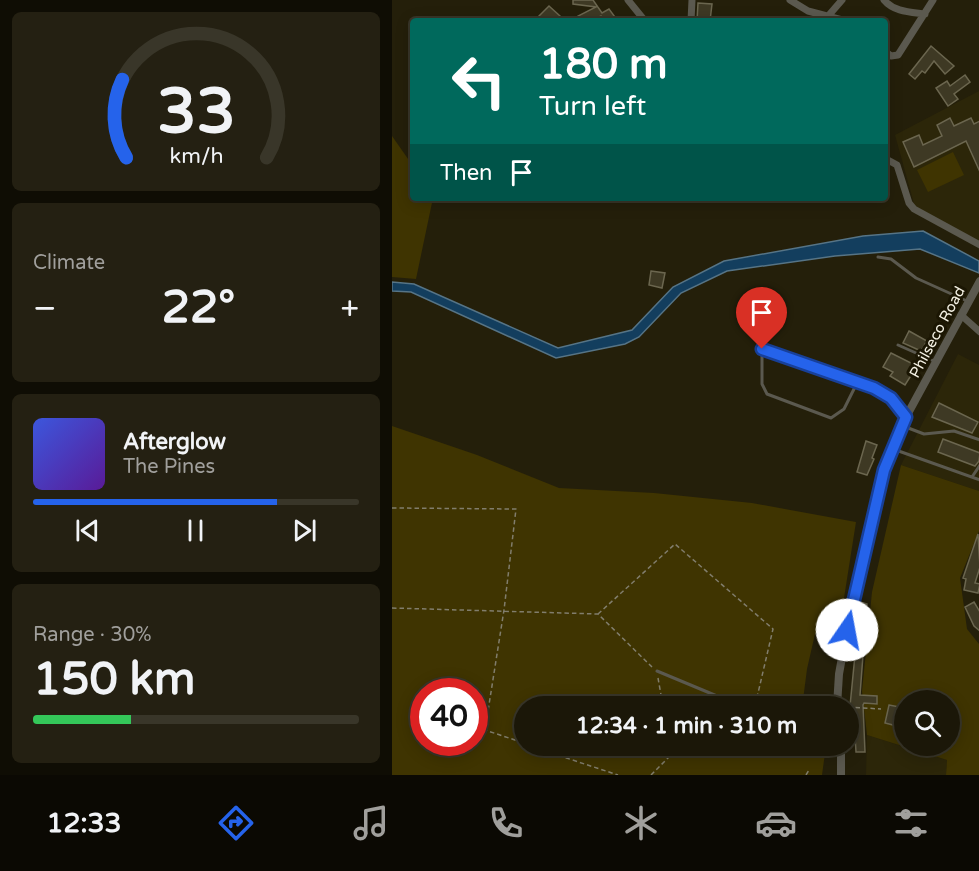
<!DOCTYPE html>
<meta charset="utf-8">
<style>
:root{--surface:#1b1708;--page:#242012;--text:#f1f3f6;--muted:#a09f9c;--line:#393629;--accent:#2563eb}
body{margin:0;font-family:"Varela Round",sans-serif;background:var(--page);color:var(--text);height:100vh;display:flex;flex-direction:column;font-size:22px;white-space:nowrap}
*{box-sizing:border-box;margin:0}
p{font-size:20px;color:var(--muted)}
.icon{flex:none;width:33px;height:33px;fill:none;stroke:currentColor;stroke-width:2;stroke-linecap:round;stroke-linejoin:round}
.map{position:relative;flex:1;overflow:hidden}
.details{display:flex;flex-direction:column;gap:12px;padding:12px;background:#0f0d04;width:392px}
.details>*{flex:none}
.banner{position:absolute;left:18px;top:18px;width:478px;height:183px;border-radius:6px;box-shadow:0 3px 15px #0003,0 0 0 2px var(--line);background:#00695c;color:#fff;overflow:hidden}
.buttons{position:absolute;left:502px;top:690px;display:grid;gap:12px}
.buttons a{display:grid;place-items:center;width:66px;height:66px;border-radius:50%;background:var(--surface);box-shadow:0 3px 15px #0003,0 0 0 2px var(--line);font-size:30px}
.speed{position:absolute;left:18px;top:678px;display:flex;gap:12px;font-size:30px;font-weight:700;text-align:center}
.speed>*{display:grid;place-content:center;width:78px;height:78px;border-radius:50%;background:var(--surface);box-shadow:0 3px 15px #0003,0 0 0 2px var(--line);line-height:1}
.speed .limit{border:9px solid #d22;background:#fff;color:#111}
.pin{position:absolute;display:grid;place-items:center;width:51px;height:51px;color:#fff;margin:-62px -26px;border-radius:50% 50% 50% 0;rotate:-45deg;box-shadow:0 0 6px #0007}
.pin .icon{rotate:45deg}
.me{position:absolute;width:66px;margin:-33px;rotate:12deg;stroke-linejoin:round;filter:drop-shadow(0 0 4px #0008)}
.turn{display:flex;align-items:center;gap:21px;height:126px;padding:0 30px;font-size:27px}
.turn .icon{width:78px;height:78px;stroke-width:2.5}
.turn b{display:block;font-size:42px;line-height:51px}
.then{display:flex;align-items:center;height:57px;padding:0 30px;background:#0003;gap:12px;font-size:22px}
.big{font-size:45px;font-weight:700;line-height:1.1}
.details .tile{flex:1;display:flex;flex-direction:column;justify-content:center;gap:9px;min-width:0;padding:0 21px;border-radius:9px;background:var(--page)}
.details .dial{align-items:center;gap:0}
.dial svg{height:156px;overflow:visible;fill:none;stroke:var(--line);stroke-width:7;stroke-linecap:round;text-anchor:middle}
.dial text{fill:var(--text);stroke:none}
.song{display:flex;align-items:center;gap:18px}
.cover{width:72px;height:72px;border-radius:9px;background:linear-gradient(135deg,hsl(230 70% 55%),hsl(270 70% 35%))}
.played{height:6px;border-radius:3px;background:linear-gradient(90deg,var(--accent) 75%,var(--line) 75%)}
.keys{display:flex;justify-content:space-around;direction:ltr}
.heat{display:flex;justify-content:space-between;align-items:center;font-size:33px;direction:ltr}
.charge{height:9px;border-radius:4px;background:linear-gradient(90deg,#34c759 30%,var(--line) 0)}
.trip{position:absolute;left:122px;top:696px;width:345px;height:60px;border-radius:30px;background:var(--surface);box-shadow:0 3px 15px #0003,0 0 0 2px var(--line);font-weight:700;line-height:60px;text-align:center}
.menu{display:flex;height:96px;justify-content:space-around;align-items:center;background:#0b0903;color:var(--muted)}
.menu .icon{width:42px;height:42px}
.menu .active{color:var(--accent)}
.menu b{font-size:27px;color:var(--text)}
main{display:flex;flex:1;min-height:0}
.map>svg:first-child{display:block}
</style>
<main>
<section class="details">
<div class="tile dial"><svg viewBox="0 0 100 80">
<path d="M14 69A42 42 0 1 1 86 69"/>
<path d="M14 69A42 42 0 0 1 12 29" stroke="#2563eb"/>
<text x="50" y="56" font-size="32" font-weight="700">33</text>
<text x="50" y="72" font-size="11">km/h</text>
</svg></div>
<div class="tile"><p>Climate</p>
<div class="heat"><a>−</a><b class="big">22°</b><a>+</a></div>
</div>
<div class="tile">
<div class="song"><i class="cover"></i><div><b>Afterglow</b><p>The Pines</p></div></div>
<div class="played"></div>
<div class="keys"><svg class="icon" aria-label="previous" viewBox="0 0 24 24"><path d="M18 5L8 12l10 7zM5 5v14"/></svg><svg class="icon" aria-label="pause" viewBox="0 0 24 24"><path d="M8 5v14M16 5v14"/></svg><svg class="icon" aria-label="next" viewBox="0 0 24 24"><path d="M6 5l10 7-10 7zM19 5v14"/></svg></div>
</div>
<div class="tile"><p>Range · 30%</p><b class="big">150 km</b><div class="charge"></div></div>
</section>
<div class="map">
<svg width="588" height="775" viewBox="0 0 588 775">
<rect width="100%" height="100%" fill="#241f0a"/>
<!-- built -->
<path fill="#2c2609" d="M587,91L588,242L523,207L503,135Z
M566,354L587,365V491L509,465Z
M475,735L555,760L554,775H474Z"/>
<!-- green -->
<path fill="#3f3401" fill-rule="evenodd" d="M0,136L21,166V198H41L24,279L0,277Z
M561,152L572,175L536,192L525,170Z
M0,426L85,455L167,488L262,493L360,503L464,522L449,617L423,634L415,669L411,700L428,703L429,706H132V746H434L430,775H0ZM32,692H82V742H32Z
M509,465L587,491V531L568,578L575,629L587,644V775H554L555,760L475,735L470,691L480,592ZM513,700H558V746H513Z"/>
<!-- water -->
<path fill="#133e5e" stroke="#567486" stroke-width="1.5" d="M531,231L587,261V273L528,249L443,256L335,271L289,293L247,337L233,344L164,358L19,292L0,291V282L22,284L166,348L240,330L281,287L332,261L471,236Z"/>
<!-- building -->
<path fill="#3e3924" stroke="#6b664f" stroke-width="1.5" d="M181,0H201L210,13L217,9L223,17L218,21H212L209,16L198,21H188L186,16L204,7L181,4Z
M306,3L320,4L318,21H305Z
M157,6L168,16L163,21H152L147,16Z
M539,46L562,66L553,74L542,61L533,73L530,71L523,79L517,74Z
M573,75L578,82L562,94L566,99L556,106L544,88L555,81L558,86Z
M558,118L562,126L579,118L582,124L588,121V172L574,141L522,167L511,142L527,135L531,145L550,136L545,125Z
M259,271L273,273L270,288L257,285Z
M517,331L535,341L529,351L511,343Z
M499,353L525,366L513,385L498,376L501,372L491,367Z
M547,403L586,422L580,433L540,417Z
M551,439L588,453L587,461L583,466L546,452Z
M474,441L485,445L480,458L482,459L475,475L465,472Z
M586,534L588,567L583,583L588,584L586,593L572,590L574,579L571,578Z
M468,602L475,604L466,653L459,652Z
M582,602L588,612V631L582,626L573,607Z
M463,655H471L468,695L485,696V704L472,703L471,705L473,752H464L462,719L458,706Z
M497,705L513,708V718L503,715L501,725L493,723Z"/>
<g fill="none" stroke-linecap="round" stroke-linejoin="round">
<!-- path -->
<path stroke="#817d6c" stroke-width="1.5" stroke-dasharray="4.5 3" stroke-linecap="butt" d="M0,508L124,509L112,610L93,730L132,743
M0,608L206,614L260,667
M206,614L283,544L381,629L363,706
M266,678L271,706
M456,707L489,709
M138,746L226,775
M259,775L280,754L278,746
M414,775L417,770"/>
<!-- service -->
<path stroke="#5b594f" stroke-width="3" d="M494,112L496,107
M486,257L499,259L524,278L575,301
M367,317L370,349L482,388L499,398L513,415
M506,345L542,361
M370,349V384L375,394L439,418L452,409L465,383
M511,426L532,434L562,431L588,440
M501,449L588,480
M580,477L588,465
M265,671L349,706"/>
<!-- minor -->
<path stroke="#5b594f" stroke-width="7" d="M236,0L253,21
M398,0L416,11L454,21
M492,0C502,12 518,12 533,14
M437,15L450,0
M299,21L300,0
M494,52L499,56L506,55L541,0
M494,159L505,165L517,203L522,209L588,245
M569,315L588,332"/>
<!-- tertiary -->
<path stroke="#5b594f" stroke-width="8" d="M445,706L447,674L455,630L492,470L514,417L588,281
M449,746V775"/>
</g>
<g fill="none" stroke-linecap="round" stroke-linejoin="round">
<!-- route casing -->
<g stroke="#184099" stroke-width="15">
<path id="route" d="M370,349L482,388L499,398L514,417L492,470L455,630"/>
</g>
<!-- route -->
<use href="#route" stroke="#2563eb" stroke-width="10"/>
</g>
<g text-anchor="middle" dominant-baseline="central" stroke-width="6" stroke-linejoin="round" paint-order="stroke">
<!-- street labels -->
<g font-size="15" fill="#f4f1e4" stroke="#1b1603">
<text transform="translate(545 332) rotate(-62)">Philseco Road</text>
</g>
</g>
</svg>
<div class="buttons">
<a><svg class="icon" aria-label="search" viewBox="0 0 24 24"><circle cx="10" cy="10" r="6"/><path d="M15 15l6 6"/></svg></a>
</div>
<div class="speed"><div class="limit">40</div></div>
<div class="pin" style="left:370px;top:349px;background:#d93025"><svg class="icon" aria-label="arrive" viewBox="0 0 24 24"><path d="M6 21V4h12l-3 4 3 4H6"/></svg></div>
<svg class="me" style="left:455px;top:630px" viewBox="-20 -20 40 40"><circle r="19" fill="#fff"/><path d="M0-13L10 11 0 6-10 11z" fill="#2563eb"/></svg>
<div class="trip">12:34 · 1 min · 310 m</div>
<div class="banner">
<div class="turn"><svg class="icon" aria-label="left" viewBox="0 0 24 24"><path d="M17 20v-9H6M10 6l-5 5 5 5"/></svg><div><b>180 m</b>Turn left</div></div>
<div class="then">Then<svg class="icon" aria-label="arrive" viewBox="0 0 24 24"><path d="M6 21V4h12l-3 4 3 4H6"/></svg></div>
</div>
</div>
</main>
<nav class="menu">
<b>12:33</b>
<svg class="icon active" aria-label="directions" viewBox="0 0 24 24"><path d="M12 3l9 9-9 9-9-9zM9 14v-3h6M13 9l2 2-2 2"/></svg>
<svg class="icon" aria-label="music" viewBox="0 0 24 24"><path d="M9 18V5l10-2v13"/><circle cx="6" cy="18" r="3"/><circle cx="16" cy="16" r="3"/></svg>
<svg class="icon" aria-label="phone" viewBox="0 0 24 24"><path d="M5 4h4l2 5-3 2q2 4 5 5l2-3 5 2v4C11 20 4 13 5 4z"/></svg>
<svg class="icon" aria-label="climate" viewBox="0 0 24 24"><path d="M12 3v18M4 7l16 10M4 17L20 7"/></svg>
<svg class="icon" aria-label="car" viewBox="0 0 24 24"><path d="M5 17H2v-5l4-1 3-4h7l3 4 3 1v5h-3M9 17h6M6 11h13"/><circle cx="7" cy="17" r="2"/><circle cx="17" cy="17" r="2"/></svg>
<svg class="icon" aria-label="filters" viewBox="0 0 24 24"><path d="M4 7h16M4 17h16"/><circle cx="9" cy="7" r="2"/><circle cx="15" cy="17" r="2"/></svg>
</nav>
